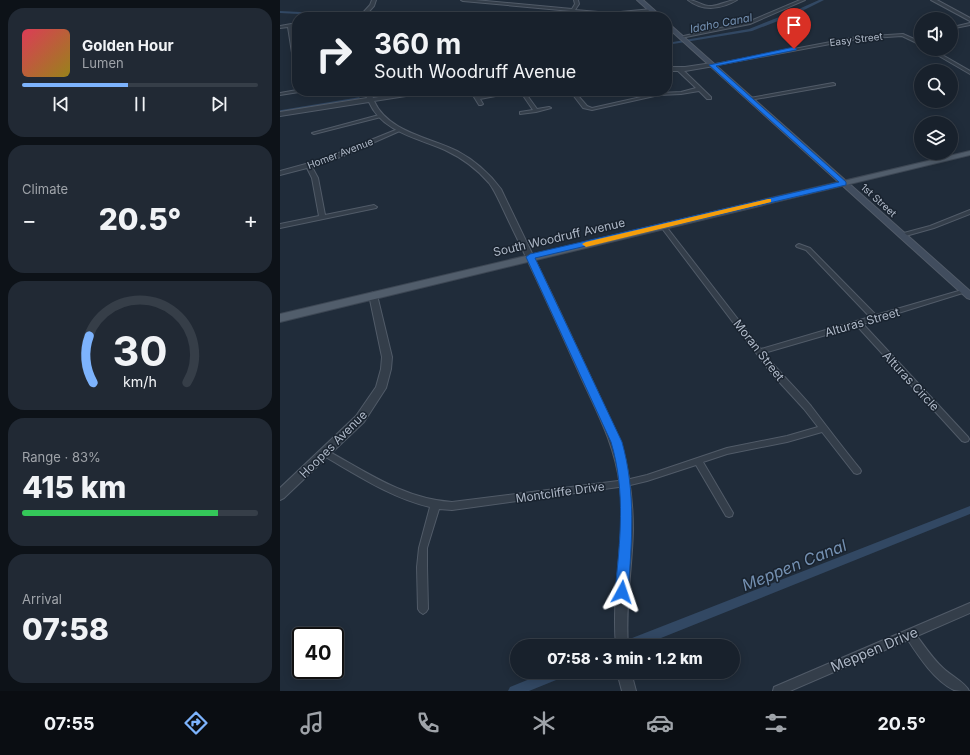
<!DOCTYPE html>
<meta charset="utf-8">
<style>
:root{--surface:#18212c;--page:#212934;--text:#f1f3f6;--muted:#9fa3a9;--line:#363e48;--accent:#7db3fd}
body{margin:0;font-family:Inter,sans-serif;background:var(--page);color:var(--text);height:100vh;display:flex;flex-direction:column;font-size:15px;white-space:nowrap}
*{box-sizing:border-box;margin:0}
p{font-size:13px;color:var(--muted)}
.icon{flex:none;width:22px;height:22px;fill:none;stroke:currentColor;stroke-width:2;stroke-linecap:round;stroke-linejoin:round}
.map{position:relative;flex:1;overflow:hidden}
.details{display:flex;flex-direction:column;gap:8px;padding:8px;background:#0d1218;width:280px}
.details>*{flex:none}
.top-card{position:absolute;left:12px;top:12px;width:380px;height:84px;border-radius:16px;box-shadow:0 2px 10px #0003,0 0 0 1px var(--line);background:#18212c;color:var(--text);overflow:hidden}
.controls{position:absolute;left:634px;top:12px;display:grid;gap:8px}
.controls a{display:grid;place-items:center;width:44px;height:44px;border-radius:50%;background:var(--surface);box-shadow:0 2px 10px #0003,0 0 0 1px var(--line);font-size:20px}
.speed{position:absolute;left:12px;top:627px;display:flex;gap:8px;font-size:20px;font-weight:700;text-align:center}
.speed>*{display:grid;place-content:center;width:52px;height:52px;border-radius:50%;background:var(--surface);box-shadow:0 2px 10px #0003,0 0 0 1px var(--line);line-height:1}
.speed .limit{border:2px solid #111;border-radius:6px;background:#fff;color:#111}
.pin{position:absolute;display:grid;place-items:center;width:34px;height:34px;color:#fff;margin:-41px -17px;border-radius:50% 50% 50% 0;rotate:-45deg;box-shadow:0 0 4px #0007}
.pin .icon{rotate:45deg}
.me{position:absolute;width:44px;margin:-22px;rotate:5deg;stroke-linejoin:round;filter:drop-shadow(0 0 3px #0008)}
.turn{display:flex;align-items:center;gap:14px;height:84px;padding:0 16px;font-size:18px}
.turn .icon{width:52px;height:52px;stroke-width:2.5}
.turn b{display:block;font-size:28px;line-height:34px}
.big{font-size:30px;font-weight:800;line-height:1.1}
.details .widget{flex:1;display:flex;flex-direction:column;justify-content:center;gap:6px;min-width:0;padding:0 14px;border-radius:16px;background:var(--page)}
.details .dial{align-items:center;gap:0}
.dial svg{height:104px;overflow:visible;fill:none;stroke:var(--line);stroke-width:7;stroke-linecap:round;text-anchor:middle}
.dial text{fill:var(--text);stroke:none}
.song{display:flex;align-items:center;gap:12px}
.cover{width:48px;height:48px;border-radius:6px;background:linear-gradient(135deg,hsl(350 70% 55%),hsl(50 70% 35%))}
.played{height:4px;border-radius:2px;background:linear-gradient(90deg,var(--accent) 45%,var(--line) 45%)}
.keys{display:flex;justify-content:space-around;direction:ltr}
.heat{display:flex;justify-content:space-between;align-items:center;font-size:22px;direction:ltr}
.charge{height:6px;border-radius:3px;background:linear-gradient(90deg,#34c759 83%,var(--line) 0)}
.trip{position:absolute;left:230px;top:639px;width:230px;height:40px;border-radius:20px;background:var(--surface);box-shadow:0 2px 10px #0003,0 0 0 1px var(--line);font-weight:800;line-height:40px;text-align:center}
.tabs{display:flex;height:64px;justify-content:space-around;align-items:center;background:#0a0d12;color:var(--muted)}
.tabs .icon{width:28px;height:28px}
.tabs .selected{color:var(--accent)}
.tabs b{font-size:18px;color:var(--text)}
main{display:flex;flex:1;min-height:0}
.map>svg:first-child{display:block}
</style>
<main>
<section class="details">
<div class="widget">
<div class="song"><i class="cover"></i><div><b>Golden Hour</b><p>Lumen</p></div></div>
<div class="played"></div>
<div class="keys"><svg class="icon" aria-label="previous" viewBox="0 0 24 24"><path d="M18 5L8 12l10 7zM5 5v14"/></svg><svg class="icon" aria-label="pause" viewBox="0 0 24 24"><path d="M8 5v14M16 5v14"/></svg><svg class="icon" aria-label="next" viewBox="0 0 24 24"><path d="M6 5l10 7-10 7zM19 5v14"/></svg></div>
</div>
<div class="widget"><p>Climate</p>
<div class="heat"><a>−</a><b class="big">20.5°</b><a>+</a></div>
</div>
<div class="widget dial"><svg viewBox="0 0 100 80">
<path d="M14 69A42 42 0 1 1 86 69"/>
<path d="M14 69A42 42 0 0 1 11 33" stroke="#7db3fd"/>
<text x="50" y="56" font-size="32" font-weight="700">30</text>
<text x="50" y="72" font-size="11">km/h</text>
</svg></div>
<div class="widget"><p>Range · 83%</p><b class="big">415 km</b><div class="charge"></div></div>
<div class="widget"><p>Arrival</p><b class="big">07:58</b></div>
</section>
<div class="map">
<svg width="690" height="691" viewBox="0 0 690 691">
<rect width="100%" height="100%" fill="#202c3a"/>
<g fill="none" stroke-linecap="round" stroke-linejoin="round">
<!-- stream -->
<path stroke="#324863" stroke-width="1.5" d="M387,46L392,44
M100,95L123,91
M0,111L79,98"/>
<!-- canal -->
<path fill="#324863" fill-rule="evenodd" d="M539,0H544L516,14L472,31L387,45V43L469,29L512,12Z
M0,11L101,16L103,17H75L0,13Z
M690,506V514L361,646H341L343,642L347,640Z
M267,672H288L286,676L249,691H228L230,687Z"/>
<!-- minor casing -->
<g stroke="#515b68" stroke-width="2">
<path id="minor" d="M181,0H195L292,9L295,4L294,0H298L299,4L295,10L330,13L372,9L374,10L372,11L330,15L294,12L291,17H287L291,11L183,1Z
M408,0C417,0 423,7 432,6C441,5 448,0 457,0C442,9 423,12 408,0Z
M520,0H525L470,24L401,38L399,37L468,22Z
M17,23V25L12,26L17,58V73L15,72L8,27L0,28V26Z
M690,23V25L675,28L673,27Z
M623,34L641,42V45L622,36L577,39L432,66L430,65L577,37Z
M647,49H652L690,71V74Z
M398,69H402L431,97V99H427L419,91L401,94L379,95L312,110L303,108L290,91H294L307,106L312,108L379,93L401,92L416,88L398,71Z
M553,83L555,84V85L470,100L468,99L470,98Z
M17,90V91H19V92L0,95V93Z
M191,91H195L198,96L229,91H239L237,92L200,99L203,104L201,105H199L191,92Z
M240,91H244L257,109L269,107L271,108L256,112L240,114V112L253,110Z
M99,115H101V117L34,134L32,133Z
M118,129L122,130L63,156L32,167L38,178L45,215L94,205L97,207L96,208L0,228V224L39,216L32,178L27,168L0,175V171L44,159Z
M690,210V214L654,228L622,237L619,235L620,234L650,226Z
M383,224L385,225L481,349L590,317L526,250L517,247L516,246L517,245L519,244L530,248L596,315L682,290H686L687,291L686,292L583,324L688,437L689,439L688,441L685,442L682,441L577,326L484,353C499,372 516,388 531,406C547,427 563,448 580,469L581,471L580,473L577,474L574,473L542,432L507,442L447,454L423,462L453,513L452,516L449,517L446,516L416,465L367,481L346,486L172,510L159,509L147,548V567L148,609L146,612L143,614L140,612L138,609L137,567L139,548L150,507C111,498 77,475 42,455L41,453L42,451L45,450L48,451C88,473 125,499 172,502L346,480L367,475L447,448L507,436L538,427L524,409L491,373L477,354L381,227V225Z
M690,603V613L637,636C645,647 653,659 663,668C670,675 686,683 689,691C685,691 678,691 674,690C655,681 639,657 628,640L510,691H493L494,687Z"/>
</g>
<!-- tertiary casing -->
<g stroke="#515b68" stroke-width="2">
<path id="tertiary" d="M92,0H96L94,6L84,17H79L90,5Z
M651,0H657L690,18V21Z
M432,63L434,64V66L405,71H387V67H405Z
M84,91H90L93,98L134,91H148L145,93L94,101C108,132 149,137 177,151C194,160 209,173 221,189L274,299L341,442C349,471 353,500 353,530C352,569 345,607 348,646H336C331,592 346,539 340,486C335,445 318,414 301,377C283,337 265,297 246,257C239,242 231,226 224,211C219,201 215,191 209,183C197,169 182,158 165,150C138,138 102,132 89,102L0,116V112L87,98Z
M93,292L97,295L112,357L111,369L106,388L84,422L4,498L0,500V488L76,416L96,387L101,369L102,357L89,295Z
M337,672H351L356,691H342Z"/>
</g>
<!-- secondary casing -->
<g stroke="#515b68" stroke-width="2">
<path id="secondary" d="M357,0H363L382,17H376Z
M387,22L690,291V299L687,298L387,27Z"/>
</g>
<!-- primary casing -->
<g stroke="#3d4754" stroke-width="2">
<path id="primary" d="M690,151V155L0,322V314Z"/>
</g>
<!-- minor -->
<use href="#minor" fill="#343e4a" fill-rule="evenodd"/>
<!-- tertiary -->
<use href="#tertiary" fill="#343e4a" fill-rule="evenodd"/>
<!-- secondary -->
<use href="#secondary" fill="#414d5e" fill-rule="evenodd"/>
<!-- primary -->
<use href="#primary" fill="#515d6b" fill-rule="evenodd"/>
</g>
<!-- route -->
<path fill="#1a73e8" stroke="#114b97" d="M514,47L517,49L516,50L436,66L566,182V185L255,258L342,442C356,492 352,541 348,592L346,596L342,598L337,596L335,592C340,541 346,492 331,442L246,257L250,254L559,182L429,65Z"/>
<!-- slow -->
<path fill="#f59e0b" d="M488,199H491V202L306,247L302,244L306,242Z"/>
<g text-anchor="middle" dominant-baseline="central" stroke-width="3" stroke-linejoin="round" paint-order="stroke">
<!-- far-street labels -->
<g font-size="10" fill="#aeb8c7" stroke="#19232f">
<text transform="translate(576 39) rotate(-7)">Easy Street</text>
<text transform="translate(60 153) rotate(-21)">Homer Avenue</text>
<text transform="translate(599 200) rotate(42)">1st Street</text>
</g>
<!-- far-water labels -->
<g font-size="11" font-style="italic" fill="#7490b1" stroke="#19232f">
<text transform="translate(441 23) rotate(-11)">Idaho Canal</text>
</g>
<!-- street labels -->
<g font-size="12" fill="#aeb8c7" stroke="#19232f">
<text transform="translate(279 237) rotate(-13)">South Woodruff Avenue</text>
<text transform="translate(582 322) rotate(-16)">Alturas Street</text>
<text transform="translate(479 350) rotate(52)">Moran Street</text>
<text transform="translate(631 381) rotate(47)">Alturas Circle</text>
<text transform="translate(53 444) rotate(-45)">Hoopes Avenue</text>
<text transform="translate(280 492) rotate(-8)">Montcliffe Drive</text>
</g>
<!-- near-street labels -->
<g font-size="14" fill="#aeb8c7" stroke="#19232f">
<text transform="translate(594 649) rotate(-23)">Meppen Drive</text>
</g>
<!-- near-water labels -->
<g font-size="16" font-style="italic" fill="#7490b1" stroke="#19232f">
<text transform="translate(514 565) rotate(-22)">Meppen Canal</text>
</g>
</g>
</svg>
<div class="controls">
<a><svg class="icon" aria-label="sound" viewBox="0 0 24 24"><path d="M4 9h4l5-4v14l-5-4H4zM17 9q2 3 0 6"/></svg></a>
<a><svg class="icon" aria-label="search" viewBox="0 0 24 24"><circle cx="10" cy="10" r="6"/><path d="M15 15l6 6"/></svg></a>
<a><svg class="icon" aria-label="layers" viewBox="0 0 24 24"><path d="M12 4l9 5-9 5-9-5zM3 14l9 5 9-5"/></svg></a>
</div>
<div class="speed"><div class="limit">40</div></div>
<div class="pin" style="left:514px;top:49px;background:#d93025"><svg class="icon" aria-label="arrive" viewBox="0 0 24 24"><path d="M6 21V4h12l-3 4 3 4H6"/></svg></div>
<svg class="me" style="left:342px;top:592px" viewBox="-20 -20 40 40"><path d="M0-17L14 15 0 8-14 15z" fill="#1a73e8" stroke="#fff" stroke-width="4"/></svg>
<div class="trip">07:58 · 3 min · 1.2 km</div>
<div class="top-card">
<div class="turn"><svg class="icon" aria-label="right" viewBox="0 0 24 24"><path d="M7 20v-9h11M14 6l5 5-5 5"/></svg><div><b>360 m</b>South Woodruff Avenue</div></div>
</div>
</div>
</main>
<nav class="tabs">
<b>07:55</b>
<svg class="icon selected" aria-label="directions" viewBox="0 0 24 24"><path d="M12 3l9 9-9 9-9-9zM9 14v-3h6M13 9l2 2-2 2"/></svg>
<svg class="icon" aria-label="music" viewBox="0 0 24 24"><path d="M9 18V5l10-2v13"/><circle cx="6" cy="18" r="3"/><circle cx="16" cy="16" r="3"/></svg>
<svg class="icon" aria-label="phone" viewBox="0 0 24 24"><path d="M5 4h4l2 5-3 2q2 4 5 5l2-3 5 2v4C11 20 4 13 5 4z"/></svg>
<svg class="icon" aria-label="climate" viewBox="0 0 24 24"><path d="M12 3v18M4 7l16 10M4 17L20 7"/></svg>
<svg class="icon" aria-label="car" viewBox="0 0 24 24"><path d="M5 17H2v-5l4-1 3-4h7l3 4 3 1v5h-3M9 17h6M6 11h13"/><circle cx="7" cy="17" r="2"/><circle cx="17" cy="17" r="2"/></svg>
<svg class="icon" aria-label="filters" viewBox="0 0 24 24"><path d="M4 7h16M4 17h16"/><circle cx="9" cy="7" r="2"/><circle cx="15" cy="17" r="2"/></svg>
<b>20.5°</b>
</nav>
